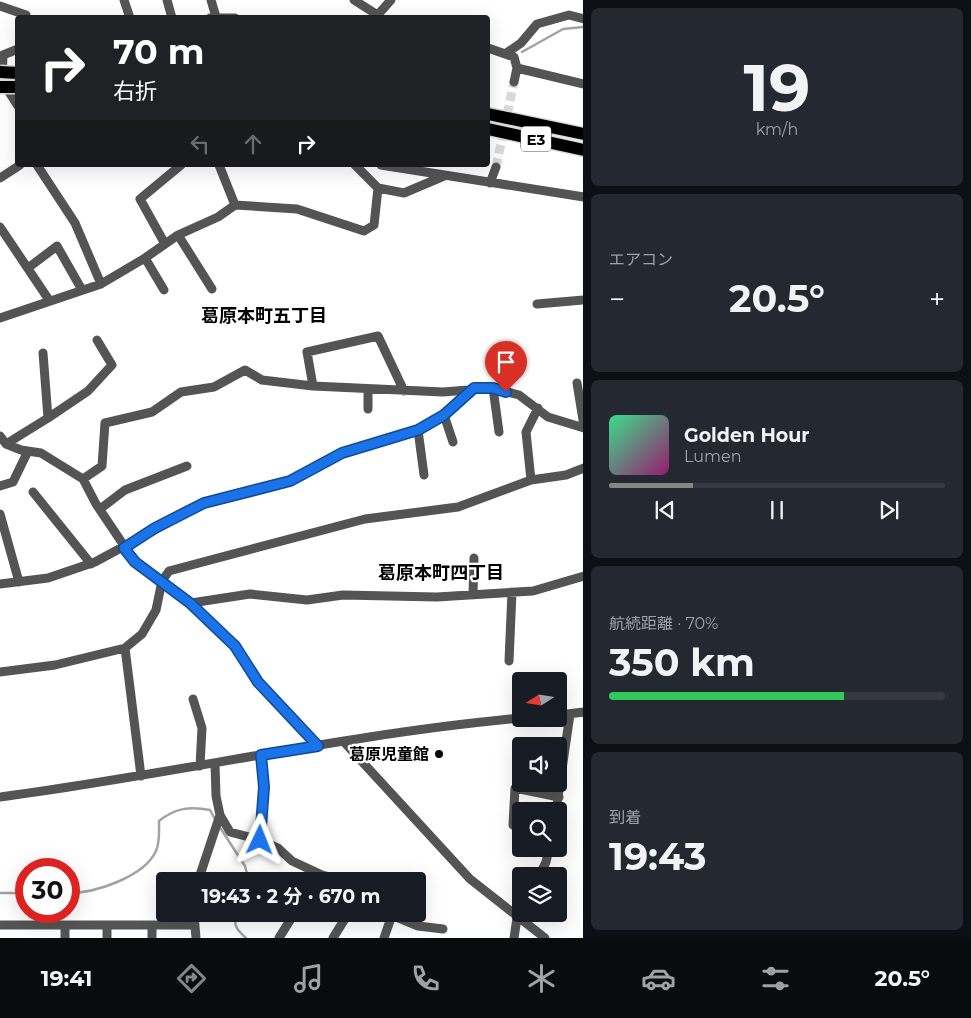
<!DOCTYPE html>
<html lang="ja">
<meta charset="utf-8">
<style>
:root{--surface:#171b24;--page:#242831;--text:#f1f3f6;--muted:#9ea1a6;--line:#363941;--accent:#858687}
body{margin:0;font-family:Montserrat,"Noto Sans JP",sans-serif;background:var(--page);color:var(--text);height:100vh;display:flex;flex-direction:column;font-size:19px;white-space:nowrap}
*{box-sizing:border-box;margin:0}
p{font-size:16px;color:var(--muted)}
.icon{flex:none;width:28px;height:28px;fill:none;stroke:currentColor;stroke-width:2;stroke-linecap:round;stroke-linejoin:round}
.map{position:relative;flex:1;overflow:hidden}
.details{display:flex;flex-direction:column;gap:8px;padding:8px;background:#0d0f14;width:388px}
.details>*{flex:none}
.top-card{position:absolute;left:15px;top:15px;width:475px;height:152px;border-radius:5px;box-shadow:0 5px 20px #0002;background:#202124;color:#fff;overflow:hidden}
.needle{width:32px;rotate:258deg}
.fabs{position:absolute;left:512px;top:672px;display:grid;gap:10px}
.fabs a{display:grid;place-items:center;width:55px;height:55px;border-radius:5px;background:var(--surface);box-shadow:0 5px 20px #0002;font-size:25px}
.speed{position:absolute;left:15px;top:858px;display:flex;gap:10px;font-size:25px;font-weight:700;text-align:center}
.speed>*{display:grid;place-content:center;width:65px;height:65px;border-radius:50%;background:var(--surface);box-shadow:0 5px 20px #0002;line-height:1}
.speed .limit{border:8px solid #d22;background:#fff;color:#111}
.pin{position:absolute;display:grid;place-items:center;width:42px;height:42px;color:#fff;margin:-51px -21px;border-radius:50% 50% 50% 0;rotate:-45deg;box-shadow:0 0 5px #0007}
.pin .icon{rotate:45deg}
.me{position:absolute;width:55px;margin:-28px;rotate:2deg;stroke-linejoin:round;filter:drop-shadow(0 0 4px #0008)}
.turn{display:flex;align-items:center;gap:18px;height:105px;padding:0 15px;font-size:22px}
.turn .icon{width:65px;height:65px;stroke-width:2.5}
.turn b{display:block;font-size:35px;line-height:42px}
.lanes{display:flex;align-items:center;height:48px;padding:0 15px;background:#0003;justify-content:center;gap:25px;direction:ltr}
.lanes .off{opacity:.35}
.big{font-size:38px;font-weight:700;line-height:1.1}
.details .widget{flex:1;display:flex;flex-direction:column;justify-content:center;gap:8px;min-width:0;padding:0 18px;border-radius:8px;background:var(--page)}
.details .dial{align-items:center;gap:0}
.dial b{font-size:65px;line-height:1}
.song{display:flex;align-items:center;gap:15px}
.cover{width:60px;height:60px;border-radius:8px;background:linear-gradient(135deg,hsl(150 70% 55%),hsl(320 70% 35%))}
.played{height:5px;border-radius:2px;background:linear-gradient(90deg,var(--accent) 25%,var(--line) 25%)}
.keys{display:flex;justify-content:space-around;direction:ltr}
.heat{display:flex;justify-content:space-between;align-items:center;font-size:28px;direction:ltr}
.charge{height:8px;border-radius:4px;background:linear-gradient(90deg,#34c759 70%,var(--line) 0)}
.trip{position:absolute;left:156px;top:872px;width:270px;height:50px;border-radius:5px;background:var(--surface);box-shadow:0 5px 20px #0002;font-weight:700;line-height:50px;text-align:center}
.tabs{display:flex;height:80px;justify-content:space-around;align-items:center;background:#090b0e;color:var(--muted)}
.tabs .icon{width:35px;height:35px}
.tabs .current{color:var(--accent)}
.tabs b{font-size:22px;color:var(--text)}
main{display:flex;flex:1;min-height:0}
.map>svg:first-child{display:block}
</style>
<main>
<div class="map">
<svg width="584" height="938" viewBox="0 0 584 938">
<rect width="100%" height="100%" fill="#fff"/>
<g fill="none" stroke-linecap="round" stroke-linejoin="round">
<!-- stream -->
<path stroke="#a2a2a2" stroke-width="2.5" d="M522,52L563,29L584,27
M219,826L245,866L249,881
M0,893H26
M69,893C95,893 144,877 156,851C160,842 159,830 159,821C175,808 190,806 210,810L216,821
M237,914C232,925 238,931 246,938"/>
<!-- minor-tunnel -->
<path stroke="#d9d9d9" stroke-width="9" stroke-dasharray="9 4.5" stroke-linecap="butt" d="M496,167L514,82"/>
<!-- highway casing -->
<g stroke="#dbdbdb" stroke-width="15">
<path id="highway" d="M488,114L584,134
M488,129L584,150"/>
</g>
<!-- minor -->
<path stroke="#545454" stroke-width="9" d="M124,0L130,18
M167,0L172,18
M211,0L216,17
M354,0L376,14
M0,6L26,15V18
M210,18H235
M375,18L391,0
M488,48L514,57L517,68L514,82
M505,54L521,43L537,24L569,15L584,19
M3,55L2,81L18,106
M3,55L18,49
M517,68L584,84
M37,165L75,223L101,284
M219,165L235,205
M355,165L378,188
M381,165L584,197
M0,178L20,165
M490,183L496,167
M0,227L49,300
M178,235L212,289
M165,244L140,199L181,165
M145,258L164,290
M28,268L57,246L82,290
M537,304L584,300
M0,318L101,284L145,258L178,235L218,217L235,205L297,209L364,231L374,225L378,188L404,193L444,176
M577,383L584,426
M313,386L307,352L378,336L404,391
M493,388L499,432
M368,409V389
M444,415L453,442
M48,418L88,391L112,365L97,340
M418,430L424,475
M0,436L6,444L21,450L41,453L83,479L96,504L135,562L191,603L235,646L258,683L318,746
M6,444L48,418L43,353
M83,479L102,466L105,423L152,412L181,392L214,387L245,370L262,380L313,386L443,392L493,388L519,395L548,417L584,428
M531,480L526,432L538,408
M0,486L13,482L28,451
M33,492L91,564
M100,509L125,490L187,466
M0,514L19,582
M0,584L48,578L95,562L204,503L290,481L342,453L418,430L444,415L474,388
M473,594L474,558
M191,603L250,594L307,600L343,595L437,597L533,591L584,576
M125,648L141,776
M509,661L512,592
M0,672L55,665L125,648L142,634L156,610L162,581L169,571L365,519L458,507L531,480L566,475L584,468
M193,699L202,728L200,766
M559,715L584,712
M344,742L470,879L545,938
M0,797C174,774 346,734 521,718
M556,811L570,714
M220,815L230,832L260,840L264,787L261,755
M521,828L513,825L515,788L559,797
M260,840L278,848L292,861L322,875L346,881
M539,876L546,862L549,849
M198,881L220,815L216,796L215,764
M194,914L196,938
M389,914L418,926L443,929
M0,925H194
M152,925V938
M65,938V926
M107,938V926
M279,938L294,914
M333,938L348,914
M384,938L392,915
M514,938L517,918L521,911"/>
<!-- highway -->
<use href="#highway" stroke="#000" stroke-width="12"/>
<!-- highway-bridge casing -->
<g stroke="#dbdbdb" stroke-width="15" stroke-linecap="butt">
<path id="highway-bridge" d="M0,72L18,73
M0,87H18"/>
</g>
<!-- highway-bridge -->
<use href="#highway-bridge" stroke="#000" stroke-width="12"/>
</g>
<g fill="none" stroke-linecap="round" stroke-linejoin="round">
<!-- route casing -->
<g stroke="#114b97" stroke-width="12">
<path id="route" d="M260,840L264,787L261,755L318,746L258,682L235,646L190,603L135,562L124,548L155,528L204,503L290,481L342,453L418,430L444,415L474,388H493L506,392"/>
</g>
<!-- route -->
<use href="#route" stroke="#1a73e8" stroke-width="9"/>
</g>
<!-- markers -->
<circle fill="#000" stroke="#fff" stroke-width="2" cx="439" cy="754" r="5"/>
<g text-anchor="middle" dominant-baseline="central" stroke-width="4.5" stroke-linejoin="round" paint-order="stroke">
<!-- shield labels -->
<rect fill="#fff" stroke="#4c4c4c" stroke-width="1" x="521" y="126.5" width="30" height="25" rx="4"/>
<g font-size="15" font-weight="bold" fill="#000">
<text x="536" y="139">E3</text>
</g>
<!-- poi labels -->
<g font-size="16" font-weight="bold" fill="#000" stroke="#fff" text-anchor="end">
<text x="429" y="754">葛原児童館</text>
</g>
<!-- neighbourhood labels -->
<g font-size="18" font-weight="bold" fill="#000" stroke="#fff">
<text x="264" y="316">葛原本町五丁目</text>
<text x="441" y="573">葛原本町四丁目</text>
</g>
</g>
</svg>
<div class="fabs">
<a><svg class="needle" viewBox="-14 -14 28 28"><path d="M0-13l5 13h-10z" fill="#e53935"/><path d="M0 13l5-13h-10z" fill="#9ea1a6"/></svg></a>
<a><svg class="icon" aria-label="sound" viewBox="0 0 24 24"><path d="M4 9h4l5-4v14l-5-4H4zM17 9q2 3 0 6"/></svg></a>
<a><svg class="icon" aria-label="search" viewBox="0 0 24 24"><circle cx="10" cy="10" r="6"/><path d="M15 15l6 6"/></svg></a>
<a><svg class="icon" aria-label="layers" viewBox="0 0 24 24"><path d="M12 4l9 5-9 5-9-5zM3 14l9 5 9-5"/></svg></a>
</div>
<div class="speed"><div class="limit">30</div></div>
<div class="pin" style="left:506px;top:392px;background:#d93025"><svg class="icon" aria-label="arrive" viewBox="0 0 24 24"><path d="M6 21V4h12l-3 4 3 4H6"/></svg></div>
<svg class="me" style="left:260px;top:840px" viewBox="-20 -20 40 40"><path d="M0-17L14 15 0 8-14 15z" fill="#1a73e8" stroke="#fff" stroke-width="4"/></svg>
<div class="trip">19:43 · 2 分 · 670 m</div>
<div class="top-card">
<div class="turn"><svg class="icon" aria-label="right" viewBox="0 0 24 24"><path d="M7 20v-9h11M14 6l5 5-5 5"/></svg><div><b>70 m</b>右折</div></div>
<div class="lanes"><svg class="icon off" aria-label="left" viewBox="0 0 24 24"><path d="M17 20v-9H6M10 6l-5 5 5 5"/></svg><svg class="icon off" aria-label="ahead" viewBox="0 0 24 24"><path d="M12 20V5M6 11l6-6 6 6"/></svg><svg class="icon" aria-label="right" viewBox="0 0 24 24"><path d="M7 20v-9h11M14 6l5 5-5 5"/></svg></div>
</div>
</div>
<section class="details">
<div class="widget dial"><b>19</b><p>km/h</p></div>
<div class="widget"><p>エアコン</p>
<div class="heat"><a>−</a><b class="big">20.5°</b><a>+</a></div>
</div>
<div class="widget">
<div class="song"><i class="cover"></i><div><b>Golden Hour</b><p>Lumen</p></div></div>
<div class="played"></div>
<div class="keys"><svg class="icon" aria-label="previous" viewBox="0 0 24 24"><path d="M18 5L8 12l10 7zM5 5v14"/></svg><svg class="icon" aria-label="pause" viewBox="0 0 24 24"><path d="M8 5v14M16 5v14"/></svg><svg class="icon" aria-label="next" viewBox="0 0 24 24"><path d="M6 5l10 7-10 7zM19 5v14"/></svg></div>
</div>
<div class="widget"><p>航続距離 · 70%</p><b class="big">350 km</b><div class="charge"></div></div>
<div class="widget"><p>到着</p><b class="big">19:43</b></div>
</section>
</main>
<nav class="tabs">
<b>19:41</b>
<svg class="icon current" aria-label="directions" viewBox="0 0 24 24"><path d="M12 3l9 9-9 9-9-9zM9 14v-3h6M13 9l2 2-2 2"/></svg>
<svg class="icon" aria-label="music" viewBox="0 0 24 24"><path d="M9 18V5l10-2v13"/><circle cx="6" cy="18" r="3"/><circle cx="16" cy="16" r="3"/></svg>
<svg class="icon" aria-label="phone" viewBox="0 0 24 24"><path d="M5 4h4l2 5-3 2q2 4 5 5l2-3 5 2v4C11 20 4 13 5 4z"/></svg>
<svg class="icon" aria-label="climate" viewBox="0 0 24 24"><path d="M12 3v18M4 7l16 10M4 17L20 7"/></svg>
<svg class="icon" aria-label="car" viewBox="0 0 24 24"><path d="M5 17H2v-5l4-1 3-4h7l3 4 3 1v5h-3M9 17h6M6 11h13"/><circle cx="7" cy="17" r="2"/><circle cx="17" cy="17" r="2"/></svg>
<svg class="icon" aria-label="filters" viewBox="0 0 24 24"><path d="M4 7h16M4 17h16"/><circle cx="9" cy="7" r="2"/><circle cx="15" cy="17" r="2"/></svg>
<b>20.5°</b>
</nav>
